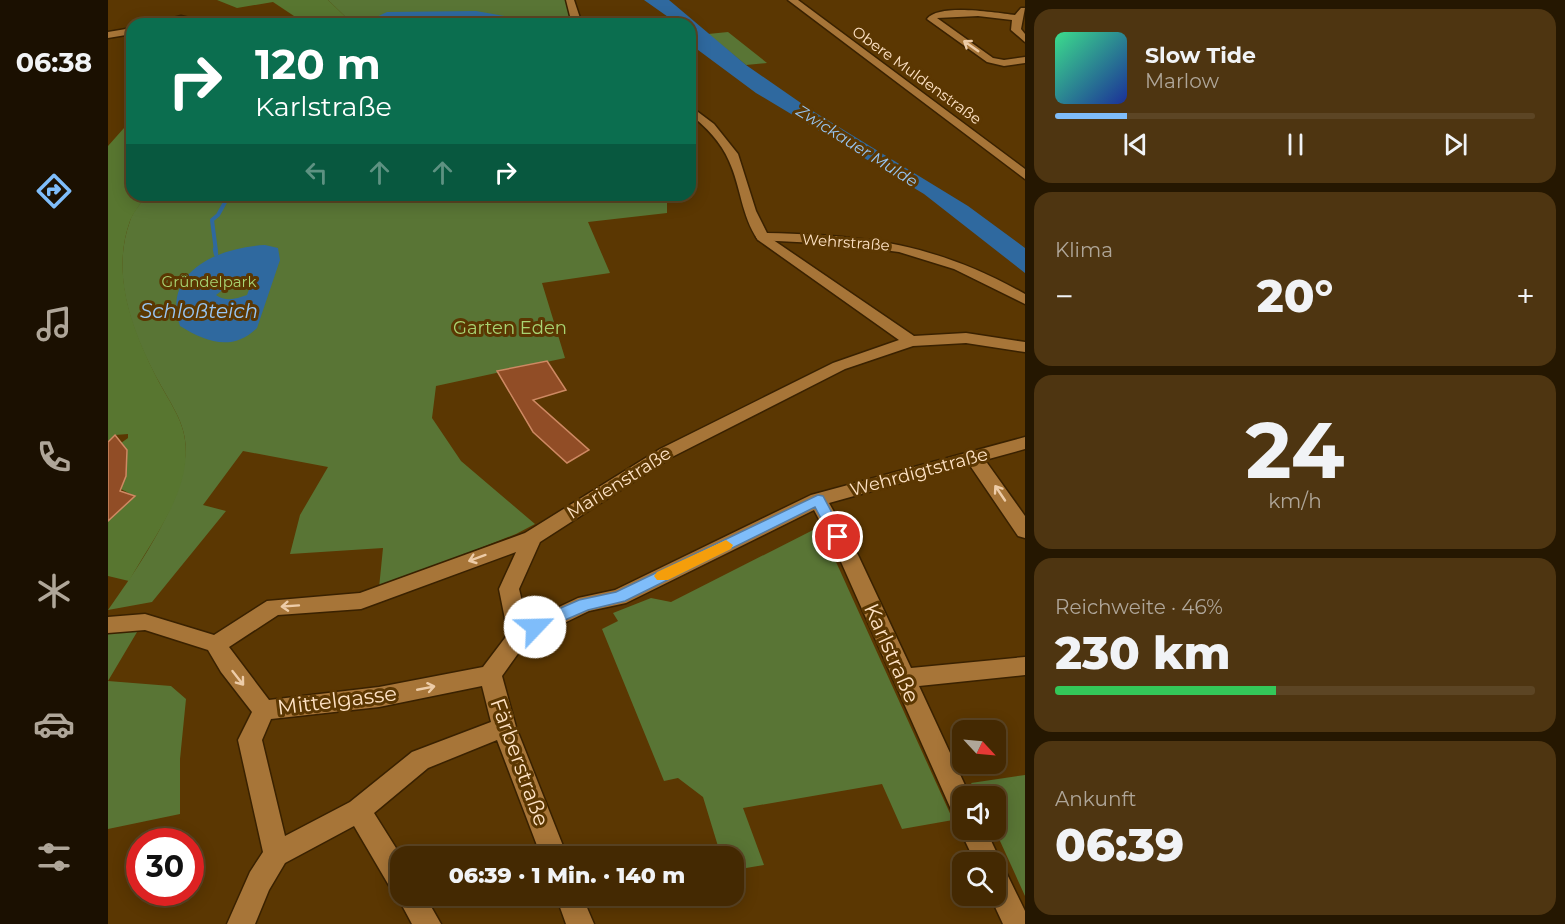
<!DOCTYPE html>
<html lang="de">
<meta charset="utf-8">
<style>
:root{--surface:#442902;--page:#4e3511;--text:#f1f3f6;--muted:#afa699;--line:#5c4524;--accent:#7fbdfa}
body{margin:0;font-family:Montserrat,sans-serif;background:var(--page);color:var(--text);height:100vh;display:flex;flex-direction:column;font-size:22px;white-space:nowrap}
*{box-sizing:border-box;margin:0}
p{font-size:20px;color:var(--muted)}
.icon{flex:none;width:33px;height:33px;fill:none;stroke:currentColor;stroke-width:2;stroke-linecap:round;stroke-linejoin:round}
.map{position:relative;flex:1;overflow:hidden}
.sheet{display:flex;flex-direction:column;gap:9px;padding:9px;background:#251701;width:540px}
.sheet>*{flex:none}
.guide{position:absolute;left:18px;top:18px;width:570px;height:183px;border-radius:18px;box-shadow:0 3px 15px #0003,0 0 0 2px var(--line);background:#0b6e4f;color:#fff;overflow:hidden}
.needle{width:39px;rotate:116deg}
.fabs{position:absolute;left:844px;top:720px;display:grid;gap:12px}
.fabs a{display:grid;place-items:center;width:54px;height:54px;border-radius:12px;background:var(--surface);box-shadow:0 3px 15px #0003,0 0 0 2px var(--line);font-size:30px}
.speed{position:absolute;left:18px;top:828px;display:flex;gap:12px;font-size:30px;font-weight:700;text-align:center}
.speed>*{display:grid;place-content:center;width:78px;height:78px;border-radius:50%;background:var(--surface);box-shadow:0 3px 15px #0003,0 0 0 2px var(--line);line-height:1}
.speed .limit{border:9px solid #d22;background:#fff;color:#111}
.pin{position:absolute;display:grid;place-items:center;width:51px;height:51px;color:#fff;margin:-26px;border:3px solid #fff;border-radius:50%;box-shadow:0 2px 6px #0007}
.me{position:absolute;width:66px;margin:-33px;rotate:66deg;stroke-linejoin:round;filter:drop-shadow(0 0 4px #0008)}
.turn{display:flex;align-items:center;gap:21px;height:126px;padding:0 30px;font-size:27px}
.turn .icon{width:78px;height:78px;stroke-width:2.5}
.turn b{display:block;font-size:42px;line-height:51px}
.lanes{display:flex;align-items:center;height:57px;padding:0 30px;background:#0003;justify-content:center;gap:30px;direction:ltr}
.lanes .off{opacity:.35}
.big{font-size:45px;font-weight:800;line-height:1.1}
.sheet .tile{flex:1;display:flex;flex-direction:column;justify-content:center;gap:9px;min-width:0;padding:0 21px;border-radius:18px;background:var(--page)}
.sheet .dial{align-items:center;gap:0}
.dial b{font-size:78px;line-height:1}
.song{display:flex;align-items:center;gap:18px}
.cover{width:72px;height:72px;border-radius:9px;background:linear-gradient(135deg,hsl(150 70% 55%),hsl(230 70% 35%))}
.played{height:6px;border-radius:3px;background:linear-gradient(90deg,var(--accent) 15%,var(--line) 15%)}
.keys{display:flex;justify-content:space-around;direction:ltr}
.heat{display:flex;justify-content:space-between;align-items:center;font-size:33px;direction:ltr}
.charge{height:9px;border-radius:4px;background:linear-gradient(90deg,#34c759 46%,var(--line) 0)}
.trip{position:absolute;left:282px;top:846px;width:354px;height:60px;border-radius:18px;background:var(--surface);box-shadow:0 3px 15px #0003,0 0 0 2px var(--line);font-weight:800;line-height:60px;text-align:center}
main{display:flex;flex:1;min-height:0}
.tabs{display:flex;flex-direction:column;width:108px;justify-content:space-around;align-items:center;background:#1b1001;color:var(--muted)}
.tabs .icon{width:42px;height:42px}
.tabs .active{color:var(--accent)}
.tabs b{font-size:27px;color:var(--text)}
.map>svg:first-child{display:block}
</style>
<main>
<nav class="tabs">
<b>06:38</b>
<svg class="icon active" aria-label="directions" viewBox="0 0 24 24"><path d="M12 3l9 9-9 9-9-9zM9 14v-3h6M13 9l2 2-2 2"/></svg>
<svg class="icon" aria-label="music" viewBox="0 0 24 24"><path d="M9 18V5l10-2v13"/><circle cx="6" cy="18" r="3"/><circle cx="16" cy="16" r="3"/></svg>
<svg class="icon" aria-label="phone" viewBox="0 0 24 24"><path d="M5 4h4l2 5-3 2q2 4 5 5l2-3 5 2v4C11 20 4 13 5 4z"/></svg>
<svg class="icon" aria-label="climate" viewBox="0 0 24 24"><path d="M12 3v18M4 7l16 10M4 17L20 7"/></svg>
<svg class="icon" aria-label="car" viewBox="0 0 24 24"><path d="M5 17H2v-5l4-1 3-4h7l3 4 3 1v5h-3M9 17h6M6 11h13"/><circle cx="7" cy="17" r="2"/><circle cx="17" cy="17" r="2"/></svg>
<svg class="icon" aria-label="filters" viewBox="0 0 24 24"><path d="M4 7h16M4 17h16"/><circle cx="9" cy="7" r="2"/><circle cx="15" cy="17" r="2"/></svg>
</nav>
<div class="map">
<svg width="917" height="924" viewBox="0 0 917 924">
<rect width="100%" height="100%" fill="#5b3702"/>
<!-- green -->
<path fill="#597535" d="M220,0H462L465,24H245Z
M620,32L659,63L638,65L600,34Z
M34,195H570L559,196V213L480,222L502,273L434,283L457,358L328,386L324,418L353,461L427,524L408,534L271,588L275,548L182,554L192,515L220,467L135,451L95,505L118,511L44,602L0,610C29,569 84,491 77,440C75,420 60,399 51,382C25,334 2,276 22,221C24,213 31,206 36,198Z
M709,528L714,531L845,820L794,829L774,784L635,808L656,865L626,870V856H613L595,797L570,778L556,781L494,629L510,621L505,613L543,598L563,602Z
M32,627L0,681L63,686L78,699L72,759V814L0,829V630Z
M917,775V896L887,830L888,796H871L863,783Z"/>
<!-- forest -->
<path fill="#587630" d="M109,0H220L245,24H181L192,20L165,2L129,8Z
M24,119V195H34L36,198C32,205 25,213 22,221C2,276 26,334 51,382C60,399 75,420 77,440C84,491 44,539 21,581L0,576V521L26,496L13,489L18,476L19,450L13,443L20,438V434L7,435L0,442V146Z"/>
<!-- water -->
<path fill="#2f699f" fill-rule="evenodd" d="M536,0H561L638,65L703,110L860,206L917,248V273L816,194L648,93L582,44V24H566L563,19Z
M368,11L402,17L419,23L258,22L279,12Z
M157,245L170,248L172,260L149,328C124,352 98,342 72,326C53,271 112,247 157,245ZM133,281L143,284L139,295C128,299 118,302 108,295L125,282Z"/>
<g fill="none" stroke-linecap="round" stroke-linejoin="round">
<!-- stream-far1 -->
<path stroke="#2f699f" stroke-width="4" d="M108,251L104,220L110,215L121,195"/>
<!-- stream -->
<path stroke="#2f699f" stroke-width="4.5" d="M107,249L108,254"/>
</g>
<!-- building -->
<path fill="#914d26" stroke="#ce8963" stroke-width="1.5" d="M439,361L458,390L425,400L481,450L459,463L425,432L389,371Z
M7,435L19,450L18,476L12,491L27,496L0,521V442Z"/>
<g fill="none" stroke-linecap="round" stroke-linejoin="round">
<!-- minor casing -->
<g stroke="#392100" stroke-width="3">
<path id="minor" d="M680,0H690L917,169V179Z
M913,8H917L913,29L917,34V42L903,30L904,20L870,16L829,18L885,58L896,60L917,57V63L896,66L879,62L819,19C831,3 888,13 907,15Z
M73,16L90,20L92,24L73,22L43,24Z
M24,28V34L0,38V32Z
M655,233L806,336L858,333L917,342V352L858,343L805,346L737,369L564,457L432,542L411,589L419,622L470,598L507,590L703,495L917,437V449L877,460L917,516V538L910,536L861,464L721,503L750,555L803,668L917,657V675L811,686L862,796H855V820L846,816L730,555L706,510L518,603L481,611L419,641L394,676L408,727L459,856H433L389,740L320,768L266,813L293,856L292,896H317L333,924H304L289,896L290,892L283,889L246,826L177,863L161,890L147,924H119L142,872L155,852L130,740L144,712L113,672L100,650L37,630L0,633V617L37,614L106,635L159,601L252,593L417,533L552,449L725,363L791,340L650,240L648,237ZM408,552L391,589L400,634L375,667L271,687L161,700L121,647L170,615L253,609ZM374,686L383,722L304,752L242,802L177,836L154,740L163,719L271,707Z
M855,824V830H878L893,862L891,867L897,870L917,911V924H895L882,896H888V862H867L852,830Z
M448,896H474L486,924H458Z"/>
</g>
<!-- tertiary casing -->
<g stroke="#392100" stroke-width="3">
<path id="tertiary" d="M458,0H466L474,24H464Z
M582,106L606,124L630,154L648,211L659,233C760,235 828,244 917,294V304L846,269L791,252L729,244L650,240C633,215 633,187 621,161C613,142 598,127 582,114Z"/>
</g>
<!-- minor -->
<use href="#minor" fill="#a77538" fill-rule="evenodd"/>
<!-- tertiary -->
<use href="#tertiary" fill="#a77538" fill-rule="evenodd"/>
</g>
<!-- one-way arrows -->
<defs><path id="oneway-shaft" d="M-6 0H5M1.5-3L5.5 0L1.5 3" fill="none" stroke-width="1.6" stroke-linecap="round" stroke-linejoin="round" transform="scale(1.5)"/></defs>
<g stroke="#edcca8">
<use href="#oneway-shaft" transform="translate(863 46) rotate(-145)"/>
<use href="#oneway-shaft" transform="translate(892 493) rotate(-124)"/>
<use href="#oneway-shaft" transform="translate(369 558) rotate(160)"/>
<use href="#oneway-shaft" transform="translate(182 606) rotate(176)"/>
<use href="#oneway-shaft" transform="translate(130 678) rotate(52)"/>
<use href="#oneway-shaft" transform="translate(318 688) rotate(-11)"/>
</g>
<!-- route -->
<path fill="#7fbdfa" stroke="#537ba2" stroke-width="1.5" d="M710,495L715,496L737,537L735,541H725L707,507L517,601L480,610L427,633L419,627L421,622L471,600L508,592Z"/>
<!-- slow -->
<path fill="#f59e0b" d="M618,540L625,545L623,549L560,580H549L546,576L549,572Z"/>
<g text-anchor="middle" dominant-baseline="central" stroke-width="6" stroke-linejoin="round" paint-order="stroke">
<!-- far-street labels -->
<g font-size="15" fill="#fee2c4" stroke="#5b3702">
<text transform="translate(809 75) rotate(36)">Obere Muldenstraße</text>
<text transform="translate(738 242) rotate(4)">Wehrstraße</text>
</g>
<!-- far-park labels -->
<g font-size="15" fill="#a8d472" stroke="#5b3702">
<text x="101" y="281">Gründelpark</text>
</g>
<!-- far-water labels -->
<g font-size="16" font-style="italic" fill="#98c6f3" stroke="#5b3702">
<text transform="translate(749 146) rotate(32)">Zwickauer Mulde</text>
</g>
<!-- park labels -->
<g font-size="18" fill="#a8d472" stroke="#5b3702">
<text x="402" y="328">Garten Eden</text>
</g>
<!-- street labels -->
<g font-size="18" fill="#fee2c4" stroke="#5b3702">
<text transform="translate(811 472) rotate(-15)">Wehrdigtstraße</text>
<text transform="translate(511 483) rotate(-32)">Marienstraße</text>
</g>
<!-- water labels -->
<g font-size="20" font-style="italic" fill="#98c6f3" stroke="#5b3702">
<text x="91" y="311">Schloßteich</text>
</g>
<!-- near-street labels -->
<g font-size="21" fill="#fee2c4" stroke="#5b3702">
<text transform="translate(784 653) rotate(66)">Karlstraße</text>
<text transform="translate(229 700) rotate(-7)">Mittelgasse</text>
<text transform="translate(412 762) rotate(70)">Färberstraße</text>
</g>
</g>
</svg>
<div class="fabs">
<a><svg class="needle" viewBox="-14 -14 28 28"><path d="M0-13l5 13h-10z" fill="#e53935"/><path d="M0 13l5-13h-10z" fill="#afa699"/></svg></a>
<a><svg class="icon" aria-label="sound" viewBox="0 0 24 24"><path d="M4 9h4l5-4v14l-5-4H4zM17 9q2 3 0 6"/></svg></a>
<a><svg class="icon" aria-label="search" viewBox="0 0 24 24"><circle cx="10" cy="10" r="6"/><path d="M15 15l6 6"/></svg></a>
</div>
<div class="speed"><div class="limit">30</div></div>
<div class="pin" style="left:730px;top:537px;background:#d93025"><svg class="icon" aria-label="arrive" viewBox="0 0 24 24"><path d="M6 21V4h12l-3 4 3 4H6"/></svg></div>
<svg class="me" style="left:427px;top:627px" viewBox="-20 -20 40 40"><circle r="19" fill="#fff"/><path d="M0-13L10 11 0 6-10 11z" fill="#7fbdfa"/></svg>
<div class="trip">06:39 · 1 Min. · 140 m</div>
<div class="guide">
<div class="turn"><svg class="icon" aria-label="right" viewBox="0 0 24 24"><path d="M7 20v-9h11M14 6l5 5-5 5"/></svg><div><b>120 m</b>Karlstraße</div></div>
<div class="lanes"><svg class="icon off" aria-label="left" viewBox="0 0 24 24"><path d="M17 20v-9H6M10 6l-5 5 5 5"/></svg><svg class="icon off" aria-label="ahead" viewBox="0 0 24 24"><path d="M12 20V5M6 11l6-6 6 6"/></svg><svg class="icon off" aria-label="ahead" viewBox="0 0 24 24"><path d="M12 20V5M6 11l6-6 6 6"/></svg><svg class="icon" aria-label="right" viewBox="0 0 24 24"><path d="M7 20v-9h11M14 6l5 5-5 5"/></svg></div>
</div>
</div>
<section class="sheet">
<div class="tile">
<div class="song"><i class="cover"></i><div><b>Slow Tide</b><p>Marlow</p></div></div>
<div class="played"></div>
<div class="keys"><svg class="icon" aria-label="previous" viewBox="0 0 24 24"><path d="M18 5L8 12l10 7zM5 5v14"/></svg><svg class="icon" aria-label="pause" viewBox="0 0 24 24"><path d="M8 5v14M16 5v14"/></svg><svg class="icon" aria-label="next" viewBox="0 0 24 24"><path d="M6 5l10 7-10 7zM19 5v14"/></svg></div>
</div>
<div class="tile"><p>Klima</p>
<div class="heat"><a>−</a><b class="big">20°</b><a>+</a></div>
</div>
<div class="tile dial"><b>24</b><p>km/h</p></div>
<div class="tile"><p>Reichweite · 46%</p><b class="big">230 km</b><div class="charge"></div></div>
<div class="tile"><p>Ankunft</p><b class="big">06:39</b></div>
</section>
</main>
